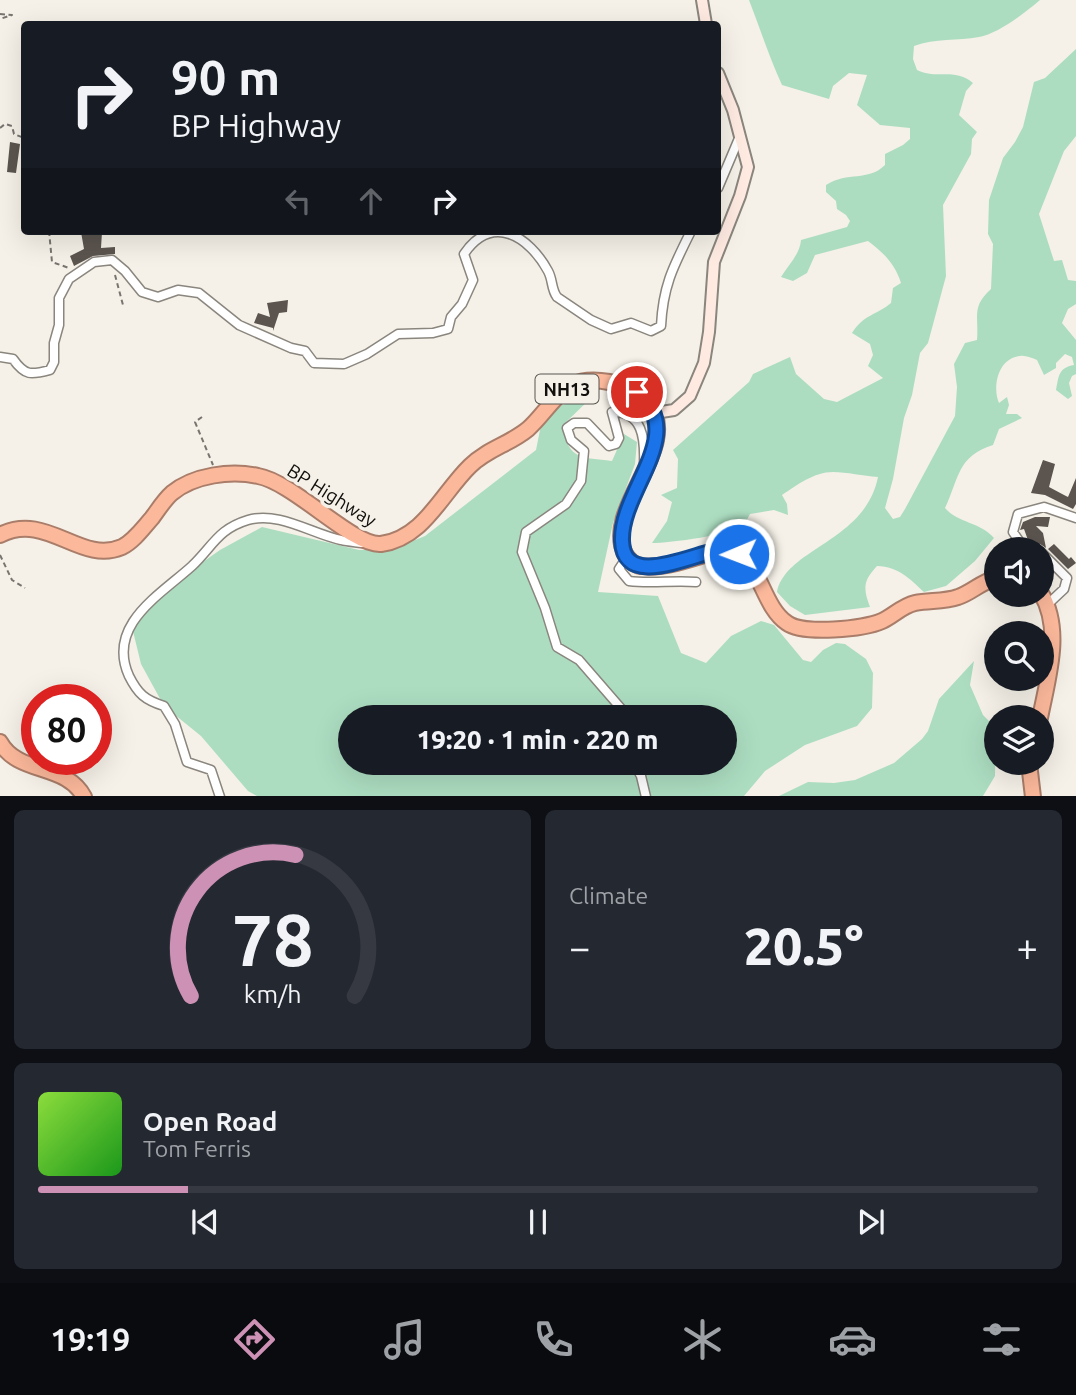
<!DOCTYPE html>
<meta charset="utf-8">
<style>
:root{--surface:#171b24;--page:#242831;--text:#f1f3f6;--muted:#9ea1a6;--line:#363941;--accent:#cd91b5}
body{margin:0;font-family:Ubuntu,sans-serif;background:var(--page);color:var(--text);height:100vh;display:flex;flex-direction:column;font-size:26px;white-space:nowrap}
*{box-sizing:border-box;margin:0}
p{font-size:23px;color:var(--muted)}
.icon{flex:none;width:38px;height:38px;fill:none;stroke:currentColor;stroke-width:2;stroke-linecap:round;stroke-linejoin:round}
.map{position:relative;height:796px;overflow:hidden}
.panel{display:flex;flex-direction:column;gap:14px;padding:14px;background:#0d0f14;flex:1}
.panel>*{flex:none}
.guide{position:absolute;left:21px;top:21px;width:700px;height:214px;border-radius:7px;box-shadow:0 7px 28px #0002;background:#171b24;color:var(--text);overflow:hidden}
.controls{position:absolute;left:984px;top:537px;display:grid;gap:14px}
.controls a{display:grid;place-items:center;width:70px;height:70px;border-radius:50%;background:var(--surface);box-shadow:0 7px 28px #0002;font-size:35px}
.speed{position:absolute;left:21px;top:684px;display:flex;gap:14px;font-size:35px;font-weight:700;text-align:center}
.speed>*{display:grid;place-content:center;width:91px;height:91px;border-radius:50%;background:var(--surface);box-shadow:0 7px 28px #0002;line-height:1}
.speed .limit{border:10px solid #d22;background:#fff;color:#111}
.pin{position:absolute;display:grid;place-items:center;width:60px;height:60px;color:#fff;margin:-30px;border:4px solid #fff;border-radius:50%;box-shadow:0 2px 7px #0007}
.me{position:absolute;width:77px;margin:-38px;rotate:269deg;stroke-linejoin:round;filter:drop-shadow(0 0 5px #0008)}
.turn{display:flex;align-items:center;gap:24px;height:147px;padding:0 35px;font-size:32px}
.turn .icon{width:91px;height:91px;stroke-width:2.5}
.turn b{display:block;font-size:49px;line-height:60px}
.lanes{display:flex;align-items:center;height:66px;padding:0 35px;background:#0003;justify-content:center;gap:35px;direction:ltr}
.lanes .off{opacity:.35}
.big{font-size:52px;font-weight:800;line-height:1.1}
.panel .widget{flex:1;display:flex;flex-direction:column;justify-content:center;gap:10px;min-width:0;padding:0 24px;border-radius:10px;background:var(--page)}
.panel .dial{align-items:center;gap:0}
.dial svg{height:182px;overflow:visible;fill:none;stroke:var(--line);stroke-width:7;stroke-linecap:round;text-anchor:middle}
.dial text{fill:var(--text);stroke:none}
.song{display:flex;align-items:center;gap:21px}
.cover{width:84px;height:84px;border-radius:10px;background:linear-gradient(135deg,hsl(90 70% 55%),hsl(120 70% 35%))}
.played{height:7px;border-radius:4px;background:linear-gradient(90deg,var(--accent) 15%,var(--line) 15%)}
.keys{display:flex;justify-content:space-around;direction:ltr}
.heat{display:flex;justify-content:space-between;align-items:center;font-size:38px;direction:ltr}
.panel .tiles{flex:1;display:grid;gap:14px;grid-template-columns:1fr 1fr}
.widget:last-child{grid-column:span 2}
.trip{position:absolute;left:338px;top:705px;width:399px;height:70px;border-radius:35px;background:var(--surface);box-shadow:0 7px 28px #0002;font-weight:800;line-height:70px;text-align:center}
.menu{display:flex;height:112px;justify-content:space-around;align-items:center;background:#090b0e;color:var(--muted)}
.menu .icon{width:49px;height:49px}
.menu .active{color:var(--accent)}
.menu b{font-size:32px;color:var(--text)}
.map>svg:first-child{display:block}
</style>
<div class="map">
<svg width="1076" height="797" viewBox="0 0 1076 797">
<rect width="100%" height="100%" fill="#f5f1e8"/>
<!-- green -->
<path fill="#acddc1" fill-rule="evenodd" d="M749,0H1040C1026,12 998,34 979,37C958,41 935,38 914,46L913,59L917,70C937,80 954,67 973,83L966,91L959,115L977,132L972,139L971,154L943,205L946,276L928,343L920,353L912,395L904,418L893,479L885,508L893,519L900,517L905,509L955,416L957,387L954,364L965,343L977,340C979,316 971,307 991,289L993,244L988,234L989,200L1003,158L1015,142L1023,127L1034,82L1045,78L1076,49V136L1064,151L1039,214L1054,261L1062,260L1068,280L1076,281V304L1068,309L1062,323L1076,340V374L1072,376L1069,383L1072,396L1068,399L1056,390C1059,376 1058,368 1074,365L1072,357L1065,354L1056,363V368L1044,375L1037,360C1032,358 1025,355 1020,356C998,358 992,387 999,403L1007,397L1009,405L1006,414H1017L1022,418L999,429L993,445C957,456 959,479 945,508C959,524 979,521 994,538L975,561L946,586L924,592C909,578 899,567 877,566C863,581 863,588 870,607L805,615L790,606L777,592C786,548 865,542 878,477C863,476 847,472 833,472C814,472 797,485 782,495L787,504L788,515L774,510L750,514C748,517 747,521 744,524C734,535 669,543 652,543L667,521L672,502L661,495L677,488L678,459L673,450L749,382L753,374L790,357L796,374L824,399L837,402L883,378L868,366L873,355L870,344L852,333C864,314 877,315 891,303L893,288L901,283C895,264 884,253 868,241L815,255L807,273L793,281L781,277C789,264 800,254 801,240L847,227L850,221L846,215L837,209L836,201L826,192V185C848,171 868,182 885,165V154L903,145L910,139V128L880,125L857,105L867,75L849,73L833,86L829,99L782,85C769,57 760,28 749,0Z
M592,397L562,426C569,461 582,457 612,461L624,434L637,442L635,464L613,523L598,592L658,596L681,653L706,663L731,636L761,621L774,625L803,660L811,662L823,650L836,643L845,644L866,659L873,673L872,708L857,726L805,745L765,771L744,796H257L248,791L201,736L164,706L141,664L131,623L160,592L220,550L262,527L359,550L393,549L425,536L536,450L542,420L562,405ZM350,718H724V763H350Z
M974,661L970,685L983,715L996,728L995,776L983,796H779L808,782L834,783L855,780L894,763L922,739L928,731L939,699Z"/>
<!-- building -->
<path fill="#5b544f" d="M10,142L20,144L16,173L7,172Z
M92,231L102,232L101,248L115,247V254L93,256L74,266L70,256L84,249L81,232Z
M288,300L287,312L279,313L273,331V328L254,323L258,313L270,317L267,303Z
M1043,460L1055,464L1049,487L1064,495L1068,497L1076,478V504L1073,509L1045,495L1031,493Z
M1035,517H1050L1048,527L1036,526L1043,533L1046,548L1040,544L1029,543L1024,529L1020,530L1023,522Z
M1054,544L1069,559L1071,557L1076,563L1068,569L1048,549Z"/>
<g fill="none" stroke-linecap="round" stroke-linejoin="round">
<!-- street casing -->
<g stroke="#8a867e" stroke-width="11">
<path id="street" d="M718,188L740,136
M0,357L13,359C25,376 31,375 50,370L54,362V343L59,325V298L69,279L94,262L112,260L125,271L142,292L158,297L178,290L199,293L239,325L291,348L305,351L314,363L344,364L367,354L398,334L433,333L448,329L451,317L462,304L473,280L464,254C492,213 529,236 548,271C553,280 551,289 557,297L591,320L611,329L631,323L651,331L661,326C663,286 673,267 691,231
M1031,550L1024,548L1013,532L1018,514L1044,507L1076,518
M1041,552L1067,578L1064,589L1048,604
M627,557L619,569L629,581C651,584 673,580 696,582
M626,718L625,713L579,660L557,647L545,608L522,552L526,532L566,504L581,481L584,451L571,440L567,428L574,423H587L609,446L616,444L619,438L612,412C643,411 645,439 644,464
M634,763L641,776L646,797
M220,797L211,770L187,762L175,724L164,706C145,700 138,694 129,676C106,625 160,595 192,566C213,546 218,529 248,520C279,511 312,534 341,540C348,542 355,542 362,543"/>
</g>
<!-- secondary casing -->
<g stroke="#8a867e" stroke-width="14">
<path id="secondary" d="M702,0L706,24
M655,413L674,410L690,396L704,363L709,332L714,262L740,196L748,167L733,110L718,73"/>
</g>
<!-- highway casing -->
<g stroke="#a97d69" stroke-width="18">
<path id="highway" d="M0,535C47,511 80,565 122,547C134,541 143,528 152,518C158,510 164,500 172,493C194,475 231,470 258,476C293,482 354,547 381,544C424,538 442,493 470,466C487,449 510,444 528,429C543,416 554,395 573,385C584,379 597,380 609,382C625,385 639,390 649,404C682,448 603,508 625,554C628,559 634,565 641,566C663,570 701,556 723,549C761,552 759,604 787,623C803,635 864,629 882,621C893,616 902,606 915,603C929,600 944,602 958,597C971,593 981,582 996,578
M1040,718C1048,677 1063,630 1041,593
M0,742C18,775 67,763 84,797
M1029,763L1033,797"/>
</g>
<!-- path -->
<path stroke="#787570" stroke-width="2" stroke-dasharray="5 3.5" stroke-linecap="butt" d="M0,14L12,15L0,19
M0,128L5,124L12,126L14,134L24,138
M49,231L52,262L69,268
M115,275L123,305
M202,417L195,422L213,465
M0,555L12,580L25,588"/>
<!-- street -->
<use href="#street" stroke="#fff" stroke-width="8"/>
<!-- secondary -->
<use href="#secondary" stroke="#feeae1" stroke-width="10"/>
<!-- highway -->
<use href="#highway" stroke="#fbb89b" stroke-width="14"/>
</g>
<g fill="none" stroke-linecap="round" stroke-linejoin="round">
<!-- route casing -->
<g stroke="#114b97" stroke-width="18">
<path id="route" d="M637,392C689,434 620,490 622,541C624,592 698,551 724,549C729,549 734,551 739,554"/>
</g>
<!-- route -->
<use href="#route" stroke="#1a73e8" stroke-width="12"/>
</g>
<g text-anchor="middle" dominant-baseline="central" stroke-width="7" stroke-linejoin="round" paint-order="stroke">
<!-- shield labels -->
<rect fill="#f5f1e8" stroke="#55544f" stroke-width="2" x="535.5" y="374.5" width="63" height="29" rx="5"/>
<g font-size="18" font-weight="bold" fill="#11100d">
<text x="567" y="389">NH13</text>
</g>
<!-- street labels -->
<g font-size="19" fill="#11100d" stroke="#f5f1e8">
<text transform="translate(332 495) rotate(32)">BP Highway</text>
</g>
</g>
</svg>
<div class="controls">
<a><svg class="icon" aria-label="sound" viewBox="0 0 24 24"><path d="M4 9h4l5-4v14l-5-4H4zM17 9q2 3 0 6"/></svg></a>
<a><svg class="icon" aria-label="search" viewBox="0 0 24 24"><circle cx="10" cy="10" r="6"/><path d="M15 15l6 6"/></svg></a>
<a><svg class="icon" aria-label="layers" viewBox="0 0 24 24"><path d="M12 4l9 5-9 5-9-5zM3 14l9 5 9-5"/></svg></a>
</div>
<div class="speed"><div class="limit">80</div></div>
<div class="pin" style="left:637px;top:392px;background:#d93025"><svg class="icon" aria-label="arrive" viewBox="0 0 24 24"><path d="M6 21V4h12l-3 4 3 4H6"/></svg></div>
<svg class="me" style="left:739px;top:554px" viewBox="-20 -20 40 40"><circle r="17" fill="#1a73e8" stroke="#fff" stroke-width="3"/><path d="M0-11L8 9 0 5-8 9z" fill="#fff"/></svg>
<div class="trip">19:20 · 1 min · 220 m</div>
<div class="guide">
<div class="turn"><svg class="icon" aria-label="right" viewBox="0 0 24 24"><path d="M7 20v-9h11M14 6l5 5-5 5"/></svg><div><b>90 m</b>BP Highway</div></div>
<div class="lanes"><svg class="icon off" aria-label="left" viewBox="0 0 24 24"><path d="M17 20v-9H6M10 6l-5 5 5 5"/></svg><svg class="icon off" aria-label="ahead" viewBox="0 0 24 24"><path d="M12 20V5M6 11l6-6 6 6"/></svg><svg class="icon" aria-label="right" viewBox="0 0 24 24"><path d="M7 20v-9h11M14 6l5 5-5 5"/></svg></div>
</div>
</div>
<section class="panel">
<div class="tiles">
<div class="widget dial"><svg viewBox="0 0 100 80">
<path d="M14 69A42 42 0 1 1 86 69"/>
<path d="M14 69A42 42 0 0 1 60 7" stroke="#cd91b5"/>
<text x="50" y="56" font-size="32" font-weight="700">78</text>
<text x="50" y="72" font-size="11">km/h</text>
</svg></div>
<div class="widget"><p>Climate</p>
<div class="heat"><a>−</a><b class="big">20.5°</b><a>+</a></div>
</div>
<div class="widget">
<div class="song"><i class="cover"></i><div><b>Open Road</b><p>Tom Ferris</p></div></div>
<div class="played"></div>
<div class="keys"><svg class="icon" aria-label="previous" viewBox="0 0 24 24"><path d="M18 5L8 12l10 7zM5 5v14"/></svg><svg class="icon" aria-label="pause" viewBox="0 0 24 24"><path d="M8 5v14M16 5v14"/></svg><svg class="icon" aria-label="next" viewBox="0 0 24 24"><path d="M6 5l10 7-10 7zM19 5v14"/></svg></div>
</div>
</div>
</section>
<nav class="menu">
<b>19:19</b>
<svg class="icon active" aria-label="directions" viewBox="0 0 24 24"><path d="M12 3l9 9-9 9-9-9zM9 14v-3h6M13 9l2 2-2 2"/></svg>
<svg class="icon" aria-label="music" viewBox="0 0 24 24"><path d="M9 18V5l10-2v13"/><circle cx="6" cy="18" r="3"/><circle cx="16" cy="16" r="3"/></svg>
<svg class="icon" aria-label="phone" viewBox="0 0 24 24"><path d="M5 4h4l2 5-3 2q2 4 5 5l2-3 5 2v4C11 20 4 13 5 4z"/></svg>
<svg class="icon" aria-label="climate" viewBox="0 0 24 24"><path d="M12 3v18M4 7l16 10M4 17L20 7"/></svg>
<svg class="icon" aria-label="car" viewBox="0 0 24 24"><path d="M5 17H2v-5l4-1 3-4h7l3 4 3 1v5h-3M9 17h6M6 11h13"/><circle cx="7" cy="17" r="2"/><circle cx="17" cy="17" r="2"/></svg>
<svg class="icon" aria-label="filters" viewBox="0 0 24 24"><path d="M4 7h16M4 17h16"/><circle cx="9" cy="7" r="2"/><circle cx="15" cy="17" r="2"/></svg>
</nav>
